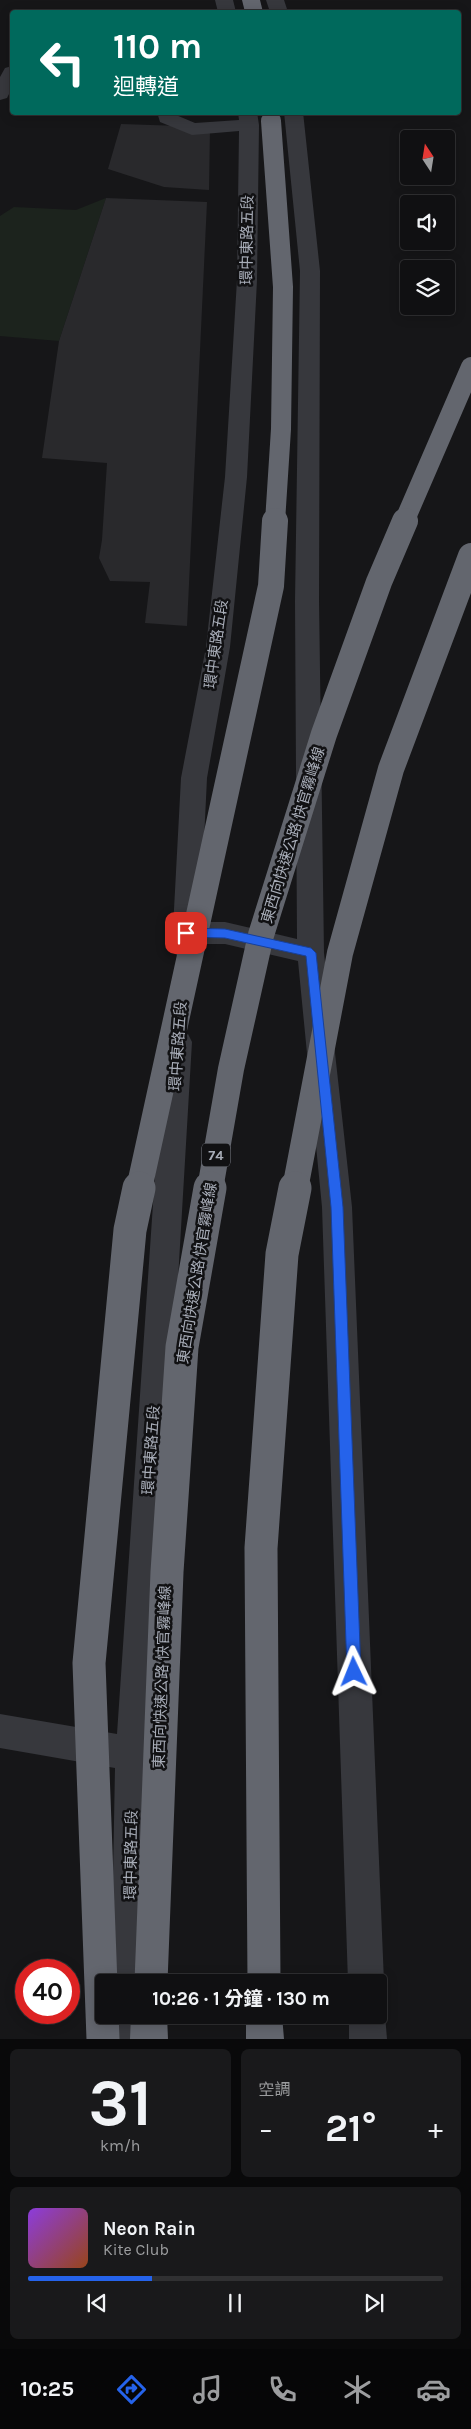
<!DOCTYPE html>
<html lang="zh-TW">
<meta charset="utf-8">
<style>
:root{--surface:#101012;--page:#19191b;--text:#f1f3f6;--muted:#9c9d9f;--line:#303032;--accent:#2563eb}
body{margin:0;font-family:Karla,"Noto Sans TC",sans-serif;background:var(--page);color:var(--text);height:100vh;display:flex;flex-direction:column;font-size:19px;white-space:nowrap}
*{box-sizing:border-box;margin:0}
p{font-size:16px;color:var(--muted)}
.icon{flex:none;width:28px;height:28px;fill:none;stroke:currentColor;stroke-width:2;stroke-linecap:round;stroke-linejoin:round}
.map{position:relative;height:2039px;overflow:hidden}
.sheet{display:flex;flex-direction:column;gap:10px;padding:10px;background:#09090a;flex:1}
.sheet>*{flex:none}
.hud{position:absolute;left:10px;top:10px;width:451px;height:105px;border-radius:5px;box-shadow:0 2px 12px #0003,0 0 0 1px var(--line);background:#00695c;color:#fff;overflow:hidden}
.needle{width:32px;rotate:348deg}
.fabs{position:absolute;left:400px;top:130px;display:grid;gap:10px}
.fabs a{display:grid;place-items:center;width:55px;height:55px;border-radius:5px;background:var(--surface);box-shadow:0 2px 12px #0003,0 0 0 1px var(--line);font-size:25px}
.speed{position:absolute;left:15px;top:1959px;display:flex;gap:10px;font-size:25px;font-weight:700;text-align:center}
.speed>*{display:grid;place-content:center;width:65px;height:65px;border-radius:50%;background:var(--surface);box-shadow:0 2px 12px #0003,0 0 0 1px var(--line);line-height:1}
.speed .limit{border:8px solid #d22;background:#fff;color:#111}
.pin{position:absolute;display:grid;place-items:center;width:42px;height:42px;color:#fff;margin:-21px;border-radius:10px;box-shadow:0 2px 8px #0006}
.me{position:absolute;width:55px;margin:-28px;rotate:358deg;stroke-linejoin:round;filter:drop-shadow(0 0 4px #0008)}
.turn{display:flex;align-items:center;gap:18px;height:105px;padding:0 20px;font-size:22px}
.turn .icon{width:65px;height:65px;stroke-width:2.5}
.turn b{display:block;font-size:35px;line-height:42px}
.big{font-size:38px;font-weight:700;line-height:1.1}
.sheet .tile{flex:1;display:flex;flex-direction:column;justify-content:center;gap:8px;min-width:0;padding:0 18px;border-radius:8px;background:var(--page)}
.sheet .dial{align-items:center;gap:0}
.dial b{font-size:65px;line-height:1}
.song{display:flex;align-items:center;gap:15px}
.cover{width:60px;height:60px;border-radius:8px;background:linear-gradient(135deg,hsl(270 70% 55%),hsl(20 70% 35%))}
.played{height:5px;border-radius:2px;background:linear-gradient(90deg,var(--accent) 30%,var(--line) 30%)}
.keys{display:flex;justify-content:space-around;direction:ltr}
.heat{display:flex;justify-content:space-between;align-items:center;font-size:28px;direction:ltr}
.sheet .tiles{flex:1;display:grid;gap:10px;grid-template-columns:1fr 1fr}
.tile:last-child{grid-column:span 2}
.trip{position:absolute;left:95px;top:1974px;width:292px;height:50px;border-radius:5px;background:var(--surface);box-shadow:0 2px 12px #0003,0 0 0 1px var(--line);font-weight:700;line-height:50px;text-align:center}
.dock{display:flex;height:80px;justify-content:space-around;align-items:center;background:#060607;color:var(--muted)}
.dock .icon{width:35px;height:35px}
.dock .on{color:var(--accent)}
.dock b{font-size:22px;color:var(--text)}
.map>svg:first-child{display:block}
</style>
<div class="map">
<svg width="471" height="2039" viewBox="0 0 471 2039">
<rect width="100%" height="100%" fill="#161618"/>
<!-- green -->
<path fill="#1c231d" d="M106,198L59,341L0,336V216L14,207L76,210Z"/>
<!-- building -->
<path fill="#29292c" d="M121,124L210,127L209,190L164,187L108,169Z
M106,198L207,202L187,626L145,623L150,582L110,581L99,558L102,540L107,463L42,458L59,341Z"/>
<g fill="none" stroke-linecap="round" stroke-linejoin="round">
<!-- minor -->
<path fill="#37383d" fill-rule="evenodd" d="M215,0H233L236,12H218Z
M266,0H284L288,12H270Z
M12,66V88L7,98L0,100V77L5,68Z
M157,112H176V115L195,123L239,120L238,112H257L259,125L257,280L247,477L230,647L207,778L200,922H225L297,939L295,601L300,271L284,112H303L320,271L319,601L324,953L352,1207L384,1982L379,1995V1982H348L322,1207L298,961L225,944H199L194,955L185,958L176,955L172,947L181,778L206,647L225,477L237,280L239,131L192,135L160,122Z
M178,1031L188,1034L192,1042L150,1754L147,1982H111L115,1768L0,1748V1714L117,1734L164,1042L168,1034Z
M379,2001L385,2015L387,2039H349V2015H379Z
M111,2015H147V2039H109Z"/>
<!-- highway -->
<path fill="#63666e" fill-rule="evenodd" d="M242,0H260L263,12H245Z
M131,2015H167L168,2039H130Z
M246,2015H282L284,2039H246Z"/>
<!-- highway-bridge-far2 -->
<path stroke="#63666e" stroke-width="20" d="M271,121L283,287L281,429L275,522
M404,522L471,367"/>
<!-- highway-bridge-far1 -->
<path stroke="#63666e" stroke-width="26" d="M139,1189L271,586L275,521
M210,1189L231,1069L261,935L324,734L379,582L405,521
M295,1189L340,953L391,769L471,556"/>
<!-- highway-bridge -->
<path stroke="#63666e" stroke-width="33" d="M151,1982L167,1572L182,1347L210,1188
M264,1982L261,1548L282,1254L295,1188
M103,2039L89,1663L130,1230L139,1188"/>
</g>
<!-- route -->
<path fill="#2563eb" stroke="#184099" d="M186,928L225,929L311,948L316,953L343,1207L361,1672L359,1677L354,1679L349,1677L347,1672L331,1207L306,956L225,938L186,937L180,933Z"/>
<g text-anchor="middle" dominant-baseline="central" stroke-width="5" stroke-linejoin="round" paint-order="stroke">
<!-- shield labels -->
<rect fill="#111113" stroke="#7b7e86" stroke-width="1" x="202" y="1143.5" width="28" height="23" rx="4"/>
<g font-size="14" font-weight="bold" fill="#a8adb8">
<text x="216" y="1155">74</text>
</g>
<!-- street labels -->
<g font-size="15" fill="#a8adb8" stroke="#111113">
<text transform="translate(247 240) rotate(-89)">環中東路五段</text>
<text transform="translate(216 644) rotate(-82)">環中東路五段</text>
<text transform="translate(293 835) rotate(-73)">東西向快速公路 快官霧峰線</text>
<text transform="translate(178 1046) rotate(-86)">環中東路五段</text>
<text transform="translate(197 1273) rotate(-81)">東西向快速公路 快官霧峰線</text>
<text transform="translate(151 1450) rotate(-86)">環中東路五段</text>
<text transform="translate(162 1677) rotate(-88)">東西向快速公路 快官霧峰線</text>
<text transform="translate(131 1855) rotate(-89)">環中東路五段</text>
</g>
</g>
</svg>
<div class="fabs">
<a><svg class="needle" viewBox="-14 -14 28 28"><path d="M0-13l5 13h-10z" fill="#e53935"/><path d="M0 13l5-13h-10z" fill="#9c9d9f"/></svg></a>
<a><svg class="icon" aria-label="sound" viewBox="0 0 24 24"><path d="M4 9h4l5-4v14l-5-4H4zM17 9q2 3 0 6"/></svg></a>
<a><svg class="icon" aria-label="layers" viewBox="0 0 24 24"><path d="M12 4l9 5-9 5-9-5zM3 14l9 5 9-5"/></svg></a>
</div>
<div class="speed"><div class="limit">40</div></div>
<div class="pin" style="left:186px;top:933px;background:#d93025"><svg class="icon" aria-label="arrive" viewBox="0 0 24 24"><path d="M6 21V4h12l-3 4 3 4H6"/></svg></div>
<svg class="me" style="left:354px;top:1672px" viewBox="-20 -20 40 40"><path d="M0-17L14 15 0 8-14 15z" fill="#2563eb" stroke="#fff" stroke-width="4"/></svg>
<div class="trip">10:26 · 1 分鐘 · 130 m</div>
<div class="hud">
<div class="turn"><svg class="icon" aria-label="left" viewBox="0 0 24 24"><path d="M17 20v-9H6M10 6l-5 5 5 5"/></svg><div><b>110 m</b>迴轉道</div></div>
</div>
</div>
<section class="sheet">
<div class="tiles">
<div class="tile dial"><b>31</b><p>km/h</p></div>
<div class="tile"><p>空調</p>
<div class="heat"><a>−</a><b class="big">21°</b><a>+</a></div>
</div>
<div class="tile">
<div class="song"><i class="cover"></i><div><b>Neon Rain</b><p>Kite Club</p></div></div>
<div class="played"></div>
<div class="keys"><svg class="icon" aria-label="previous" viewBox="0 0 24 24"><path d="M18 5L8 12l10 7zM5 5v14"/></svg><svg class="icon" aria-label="pause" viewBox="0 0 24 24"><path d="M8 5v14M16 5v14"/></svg><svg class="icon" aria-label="next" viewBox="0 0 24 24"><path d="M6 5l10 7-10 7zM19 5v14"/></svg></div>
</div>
</div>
</section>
<nav class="dock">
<b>10:25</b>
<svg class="icon on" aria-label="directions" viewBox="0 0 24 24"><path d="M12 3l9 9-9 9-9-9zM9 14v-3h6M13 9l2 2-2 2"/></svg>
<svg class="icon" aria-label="music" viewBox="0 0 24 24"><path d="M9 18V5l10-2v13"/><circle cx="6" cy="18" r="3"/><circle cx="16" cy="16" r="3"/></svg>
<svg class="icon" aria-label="phone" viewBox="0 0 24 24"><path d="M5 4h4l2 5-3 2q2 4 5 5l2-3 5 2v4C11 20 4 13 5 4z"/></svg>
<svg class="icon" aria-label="climate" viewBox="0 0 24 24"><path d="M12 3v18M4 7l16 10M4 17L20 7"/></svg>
<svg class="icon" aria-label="car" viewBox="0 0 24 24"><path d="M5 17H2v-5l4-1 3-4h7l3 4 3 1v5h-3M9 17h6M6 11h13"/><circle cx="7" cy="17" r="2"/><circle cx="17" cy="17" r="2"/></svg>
</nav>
